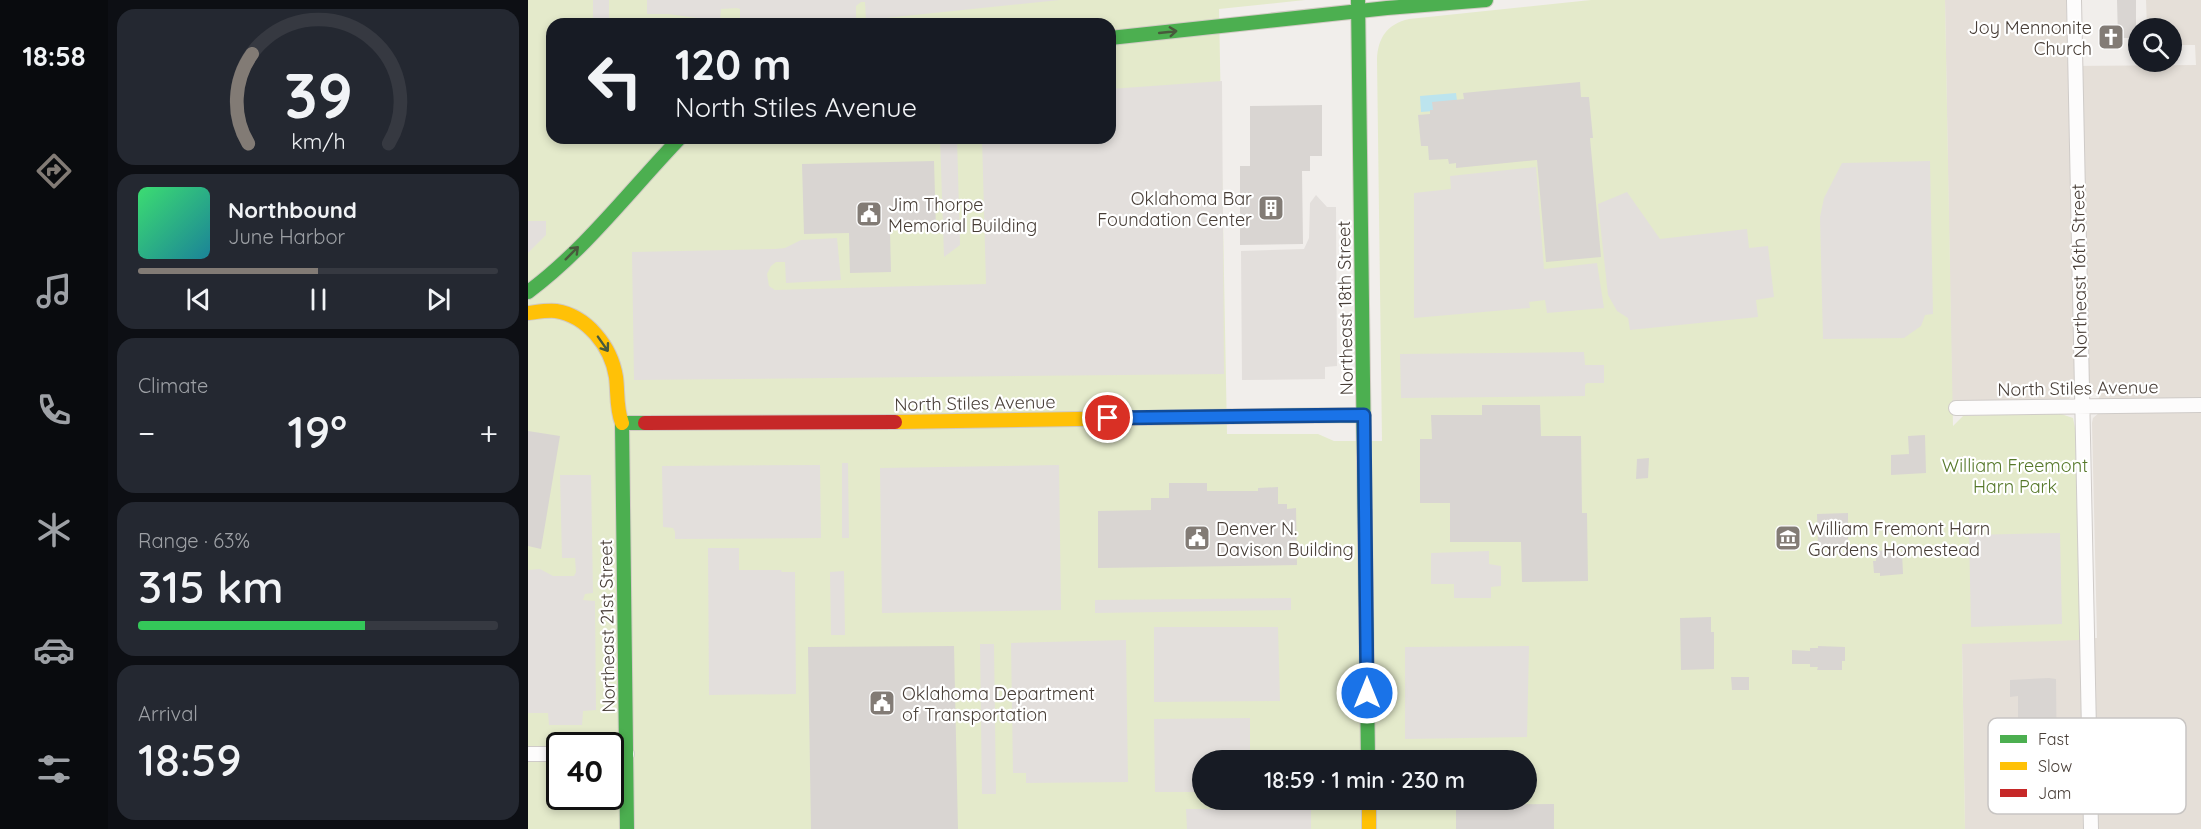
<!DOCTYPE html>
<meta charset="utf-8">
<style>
:root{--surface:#171b24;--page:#242831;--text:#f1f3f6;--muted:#9ea1a6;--line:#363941;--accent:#827b75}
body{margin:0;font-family:Quicksand,sans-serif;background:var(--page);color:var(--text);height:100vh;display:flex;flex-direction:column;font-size:22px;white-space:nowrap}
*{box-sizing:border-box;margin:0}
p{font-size:20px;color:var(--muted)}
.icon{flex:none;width:33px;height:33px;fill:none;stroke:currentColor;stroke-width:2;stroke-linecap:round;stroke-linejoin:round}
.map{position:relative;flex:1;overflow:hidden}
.details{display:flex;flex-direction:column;gap:9px;padding:9px;background:#0d0f14;width:420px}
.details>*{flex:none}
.banner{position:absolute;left:18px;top:18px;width:570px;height:126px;border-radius:18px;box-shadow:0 3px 9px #0003;background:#171b24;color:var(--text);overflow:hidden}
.fabs{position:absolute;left:1600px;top:18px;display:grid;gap:12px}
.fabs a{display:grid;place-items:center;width:54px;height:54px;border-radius:50%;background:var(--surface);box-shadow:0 3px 9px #0003;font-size:30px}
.speed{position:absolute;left:18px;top:732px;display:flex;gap:12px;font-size:30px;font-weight:700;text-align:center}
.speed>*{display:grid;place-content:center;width:78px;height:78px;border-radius:50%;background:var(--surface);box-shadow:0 3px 9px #0003;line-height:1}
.speed .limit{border:3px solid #111;border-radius:9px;background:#fff;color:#111}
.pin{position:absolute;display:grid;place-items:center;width:51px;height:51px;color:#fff;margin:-26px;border:3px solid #fff;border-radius:50%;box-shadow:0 2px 6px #0007}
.me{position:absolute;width:66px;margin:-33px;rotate:0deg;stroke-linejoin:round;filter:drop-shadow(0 0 4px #0008)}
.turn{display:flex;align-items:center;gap:21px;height:126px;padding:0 30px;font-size:27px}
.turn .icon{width:78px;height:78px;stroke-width:2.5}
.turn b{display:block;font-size:42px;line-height:51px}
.big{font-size:45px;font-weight:600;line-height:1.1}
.details .card{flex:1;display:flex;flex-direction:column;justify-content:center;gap:9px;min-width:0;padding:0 21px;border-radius:18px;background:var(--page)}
.details .dial{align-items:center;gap:0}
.dial svg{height:156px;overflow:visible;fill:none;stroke:var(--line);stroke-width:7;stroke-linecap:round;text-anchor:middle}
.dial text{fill:var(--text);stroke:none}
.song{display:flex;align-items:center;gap:18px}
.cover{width:72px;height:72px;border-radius:9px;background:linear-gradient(135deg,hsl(140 70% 55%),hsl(190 70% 35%))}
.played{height:6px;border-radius:3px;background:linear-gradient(90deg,var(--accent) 50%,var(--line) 50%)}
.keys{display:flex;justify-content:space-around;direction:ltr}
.heat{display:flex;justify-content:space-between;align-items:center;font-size:33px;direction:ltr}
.charge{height:9px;border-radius:4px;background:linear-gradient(90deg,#34c759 63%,var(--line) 0)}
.trip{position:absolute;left:664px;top:750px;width:345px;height:60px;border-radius:30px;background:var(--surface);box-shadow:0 3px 9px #0003;font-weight:600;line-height:60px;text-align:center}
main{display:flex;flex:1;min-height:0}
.tabs{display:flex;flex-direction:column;width:108px;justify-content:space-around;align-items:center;background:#090b0e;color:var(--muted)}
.tabs .icon{width:42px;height:42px}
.tabs .selected{color:var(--accent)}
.tabs b{font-size:27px;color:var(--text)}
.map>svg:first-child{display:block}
</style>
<main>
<nav class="tabs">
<b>18:58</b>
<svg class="icon selected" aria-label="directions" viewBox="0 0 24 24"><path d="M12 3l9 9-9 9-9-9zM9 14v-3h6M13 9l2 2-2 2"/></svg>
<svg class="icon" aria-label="music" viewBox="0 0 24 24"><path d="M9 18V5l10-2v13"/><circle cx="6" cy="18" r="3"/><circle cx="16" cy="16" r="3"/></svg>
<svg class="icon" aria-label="phone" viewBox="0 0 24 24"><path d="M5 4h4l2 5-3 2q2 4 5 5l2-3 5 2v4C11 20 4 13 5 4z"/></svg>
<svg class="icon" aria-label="climate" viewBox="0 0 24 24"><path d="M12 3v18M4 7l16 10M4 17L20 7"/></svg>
<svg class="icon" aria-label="car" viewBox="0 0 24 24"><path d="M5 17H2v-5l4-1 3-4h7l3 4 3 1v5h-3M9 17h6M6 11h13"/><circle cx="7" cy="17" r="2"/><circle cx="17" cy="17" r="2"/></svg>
<svg class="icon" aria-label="filters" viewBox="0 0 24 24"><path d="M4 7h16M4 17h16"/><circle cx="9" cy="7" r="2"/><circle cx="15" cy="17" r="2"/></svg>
</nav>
<section class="details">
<div class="card dial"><svg viewBox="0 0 100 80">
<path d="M14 69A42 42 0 1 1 86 69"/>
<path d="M14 69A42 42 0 0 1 16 23" stroke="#827b75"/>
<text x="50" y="56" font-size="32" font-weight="700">39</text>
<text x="50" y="72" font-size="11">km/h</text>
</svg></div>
<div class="card">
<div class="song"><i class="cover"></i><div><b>Northbound</b><p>June Harbor</p></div></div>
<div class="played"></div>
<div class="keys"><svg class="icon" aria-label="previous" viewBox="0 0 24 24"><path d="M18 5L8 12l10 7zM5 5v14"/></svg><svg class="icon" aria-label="pause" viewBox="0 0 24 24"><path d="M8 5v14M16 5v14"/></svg><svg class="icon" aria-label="next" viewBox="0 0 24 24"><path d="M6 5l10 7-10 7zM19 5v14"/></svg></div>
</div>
<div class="card"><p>Climate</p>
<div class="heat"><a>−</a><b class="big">19°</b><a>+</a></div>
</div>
<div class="card"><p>Range · 63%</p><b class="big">315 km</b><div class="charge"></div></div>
<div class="card"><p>Arrival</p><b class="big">18:59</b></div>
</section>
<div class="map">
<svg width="1673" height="829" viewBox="0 0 1673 829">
<rect width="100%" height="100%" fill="#f1eeeb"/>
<!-- residential -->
<path fill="#e5dfd8" d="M1417,0H1538L1540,66L1668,65L1667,45H1644V28H1619L1618,0H1673V829H1437L1434,643L1569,638L1564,423L1565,418L1571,413V396L1564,391H1547L1541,399L1536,401L1424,403Z"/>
<!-- green -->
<path fill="#e4eacb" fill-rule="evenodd" d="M0,0H777L691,9L699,434H790L806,441H854L849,59C850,38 859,24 881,19L1063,0H1417L1425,426L1435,416L1530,413L1545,418L1547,428L1552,640L1434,644L1437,829H0ZM24,24H582V138H24ZM32,746H82V796H32ZM675,760H999V800H675Z"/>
<!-- parking -->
<path fill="#e3dfdc" d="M65,0H81V24H65Z
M119,0H532L338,20L337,2H333L328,6V20L212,21V9L209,8L193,9L192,21L140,14H119Z
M694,81L696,374L106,380L104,252L247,249L257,248L273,240L309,238L313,280L258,283L257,262H248L243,266L239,274L241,286L247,290L458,284L454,138H582V89Z
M412,138H429L432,245L416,257Z
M1402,161L1405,314L1397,315L1393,326L1376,338L1295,339L1292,217L1296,198L1314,163Z
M1008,167L1016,269L1069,263L1076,308L1019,313L1017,300L1001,302L1002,308L886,318V193L923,189L922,176Z
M1099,192L1132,239L1219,229L1221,248L1240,246L1246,297L1228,300L1230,317L1102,330L1100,318L1089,311L1080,295L1070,204Z
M788,195L799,207H808L809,366L797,367V379L714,380L713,251L776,249L781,238L782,203Z
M0,221H18V235L0,253Z
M1056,352L1057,365H1076V383H1059L1057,385V396L873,398L872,354Z
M314,463H320L321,538H314Z
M292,465L293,538L147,539V532L145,528L135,527L134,466Z
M531,465L533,610L354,613L352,468Z
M32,475H63L65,593L57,594L55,600L67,601L68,710L55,711L54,725H21L20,713H0V570L12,569L25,576H46L48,572L47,558H34Z
M1532,533L1534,624L1443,627L1441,535Z
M180,548H211V570H253L254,572H267L268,694L181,695Z
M961,551V564L973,566V586L963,587V598H926V584H903V553Z
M316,571L317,635H303L302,572Z
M763,598V610L567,613V600Z
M626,627H750L752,701L626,702Z
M598,640L600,782L498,783V773H485L483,643Z
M452,644H466L468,794H454Z
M1001,646L999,737L877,739V647Z
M722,718V760H675V792H627L626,719Z
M658,809H783V829H659Z"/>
<!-- water -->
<path fill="#bce4ee" d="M928,93L929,101L906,111L893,112L892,96Z"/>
<!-- building -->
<path fill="#d9d5d2" d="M1589,0H1608V38H1590Z
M1052,82L1053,97H1061L1065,138H1062L1073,257L1018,262L1009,160L928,168V163L921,164L920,159L901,160L900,146H893L890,115L902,114V110H905L904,102L936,99L935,93Z
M794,105V156H782V171H774L775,244L712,245V166H722V106Z
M406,161L408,229L362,230L363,272L322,273L321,233L276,234L274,164Z
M954,405H1012L1013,436H1053L1054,513H1059L1060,581L994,582L993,542H922V503H892V439H904L903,415H954Z
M0,431L32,436L13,549L0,546Z
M1397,435L1398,473L1363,475V455L1381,454L1380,436Z
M1121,458L1120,478L1108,479L1109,459Z
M641,483H679V491H730V488L750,487V504H759V509L768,508L769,565L570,568V511L623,510V498H641Z
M1320,513V547L1290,548L1289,514Z
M1369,550V552H1374L1375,574L1352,576V573H1346L1345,561H1348V551Z
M1183,617V632H1186V669L1153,670L1152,618Z
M426,646L430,829H283L280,647Z
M1290,646L1317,647V661H1314V670H1289L1290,667H1282V664H1264V650L1282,651V648H1290Z
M1203,677H1221V690H1204Z
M1521,678L1528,679L1529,773H1524V775L1496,776V772H1477L1476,754H1479V747H1490V696L1482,697V680Z
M1026,804V829H928V805Z"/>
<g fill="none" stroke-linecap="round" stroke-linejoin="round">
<!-- street casing -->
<g stroke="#cfcbc8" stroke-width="16">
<path id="street" d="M1546,0L1563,829
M1428,408L1673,405
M0,754H32
M82,754H99"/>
</g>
<!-- fast casing -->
<g stroke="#d1cbc3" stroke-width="16">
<path id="fast" d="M830,0L840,760
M582,38L859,8L958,0
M0,292C57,250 103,189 152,138
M734,416L836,415
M99,829L94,423H117"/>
</g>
<!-- slow casing -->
<g stroke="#d1cbc3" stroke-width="16">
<path id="slow" d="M0,313C9,312 19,310 28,311C59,316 83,346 88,377C90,392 88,408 94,423
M367,422L734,416
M841,800V829"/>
</g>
<!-- jam casing -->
<g stroke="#d1cbc3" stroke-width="16">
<path id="jam" d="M117,423L367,422"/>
</g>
<!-- street -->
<use href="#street" stroke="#fdfcfc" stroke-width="14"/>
<!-- fast -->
<use href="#fast" stroke="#4caf50" stroke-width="14"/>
<!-- slow -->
<use href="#slow" stroke="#ffc107" stroke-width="14"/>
<!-- jam -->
<use href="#jam" stroke="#c62828" stroke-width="14"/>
</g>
<!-- one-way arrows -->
<defs><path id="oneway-shaft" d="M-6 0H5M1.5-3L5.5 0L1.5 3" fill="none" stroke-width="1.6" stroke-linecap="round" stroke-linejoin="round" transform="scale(1.5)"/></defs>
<g stroke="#485a3c">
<use href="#oneway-shaft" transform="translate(640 32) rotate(-6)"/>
<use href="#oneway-shaft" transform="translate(44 253) rotate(-45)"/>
<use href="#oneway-shaft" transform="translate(75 344) rotate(55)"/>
</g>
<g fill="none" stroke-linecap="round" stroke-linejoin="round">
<!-- route casing -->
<g stroke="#114b97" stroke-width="15">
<path id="route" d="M580,418L836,415L839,693"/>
</g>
<!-- route -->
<use href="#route" stroke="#1a73e8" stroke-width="10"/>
</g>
<!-- icons -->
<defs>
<g id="church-square" transform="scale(1.35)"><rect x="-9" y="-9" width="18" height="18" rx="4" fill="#827b75" stroke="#fff"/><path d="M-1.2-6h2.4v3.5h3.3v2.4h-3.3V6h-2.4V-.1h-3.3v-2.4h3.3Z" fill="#fff"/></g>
<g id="building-square" transform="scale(1.35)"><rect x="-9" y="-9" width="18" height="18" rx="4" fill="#827b75" stroke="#fff"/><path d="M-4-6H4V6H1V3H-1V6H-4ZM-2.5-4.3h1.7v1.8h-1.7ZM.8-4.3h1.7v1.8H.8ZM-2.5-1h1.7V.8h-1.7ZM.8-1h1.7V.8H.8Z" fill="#fff"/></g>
<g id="civic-square" transform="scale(1.35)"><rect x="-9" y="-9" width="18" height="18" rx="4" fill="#827b75" stroke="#fff"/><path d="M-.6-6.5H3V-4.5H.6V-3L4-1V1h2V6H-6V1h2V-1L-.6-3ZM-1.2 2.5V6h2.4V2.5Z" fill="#fff"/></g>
<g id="museum-square" transform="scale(1.35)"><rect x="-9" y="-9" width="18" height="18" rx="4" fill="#827b75" stroke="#fff"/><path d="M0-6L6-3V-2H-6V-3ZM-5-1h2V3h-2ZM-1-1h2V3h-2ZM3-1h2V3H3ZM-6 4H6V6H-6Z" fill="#fff"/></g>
</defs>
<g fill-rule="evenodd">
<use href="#church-square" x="1583" y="37"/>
<use href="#building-square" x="743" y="208"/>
<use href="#civic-square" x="341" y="214"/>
<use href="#civic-square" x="669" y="538"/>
<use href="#museum-square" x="1260" y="538"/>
<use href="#civic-square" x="354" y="703"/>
</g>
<g text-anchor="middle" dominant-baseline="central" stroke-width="4.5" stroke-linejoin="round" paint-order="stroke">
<!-- poi labels -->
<g font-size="18" fill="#473d36" stroke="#fff" text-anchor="start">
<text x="1564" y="27" text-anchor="end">Joy Mennonite<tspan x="1564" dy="21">Church</tspan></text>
<text x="724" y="198" text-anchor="end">Oklahoma Bar<tspan x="724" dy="21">Foundation Center</tspan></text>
<text x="360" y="204">Jim Thorpe<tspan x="360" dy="21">Memorial Building</tspan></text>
<text x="688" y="528">Denver N.<tspan x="688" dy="21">Davison Building</tspan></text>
<text x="1280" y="528">William Fremont Harn<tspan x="1280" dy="21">Gardens Homestead</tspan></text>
<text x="374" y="693">Oklahoma Department<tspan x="374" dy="21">of Transportation</tspan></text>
</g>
<!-- street labels -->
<g font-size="18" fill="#473d36" stroke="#fff">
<text transform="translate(1551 271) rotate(-91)">Northeast 16th Street</text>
<text transform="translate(817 308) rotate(-91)">Northeast 18th Street</text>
<text transform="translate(1550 388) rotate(-1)">North Stiles Avenue</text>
<text transform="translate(447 403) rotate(-1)">North Stiles Avenue</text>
<text transform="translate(79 626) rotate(-91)">Northeast 21st Street</text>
</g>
<!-- park labels -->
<g font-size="18" fill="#56782a" stroke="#fff">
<text x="1487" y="465">William Freemont<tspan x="1487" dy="21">Harn Park</tspan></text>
</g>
</g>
<!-- legend -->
<rect x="1460" y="718" width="198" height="96" rx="9" fill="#fff" stroke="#c8c5c3" stroke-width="1.5"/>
<rect x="1472" y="735" width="27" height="8" fill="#4caf50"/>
<rect x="1472" y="762" width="27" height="8" fill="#ffc107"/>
<rect x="1472" y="789" width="27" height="8" fill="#c62828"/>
<g font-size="16" fill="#473d36">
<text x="1510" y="745">Fast</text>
<text x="1510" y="772">Slow</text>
<text x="1510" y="799">Jam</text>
</g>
</svg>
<div class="fabs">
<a><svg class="icon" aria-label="search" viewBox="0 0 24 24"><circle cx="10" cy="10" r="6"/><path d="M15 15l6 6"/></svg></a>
</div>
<div class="speed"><div class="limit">40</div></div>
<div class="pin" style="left:580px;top:418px;background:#d93025"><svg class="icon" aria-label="arrive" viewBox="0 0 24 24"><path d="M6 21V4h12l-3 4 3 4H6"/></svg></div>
<svg class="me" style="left:839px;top:693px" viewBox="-20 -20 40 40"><circle r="17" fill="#1a73e8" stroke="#fff" stroke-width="3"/><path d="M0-11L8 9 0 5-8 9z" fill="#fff"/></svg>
<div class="trip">18:59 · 1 min · 230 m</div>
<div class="banner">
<div class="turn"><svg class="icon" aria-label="left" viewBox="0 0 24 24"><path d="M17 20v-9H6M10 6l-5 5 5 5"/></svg><div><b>120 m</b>North Stiles Avenue</div></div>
</div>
</div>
</main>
